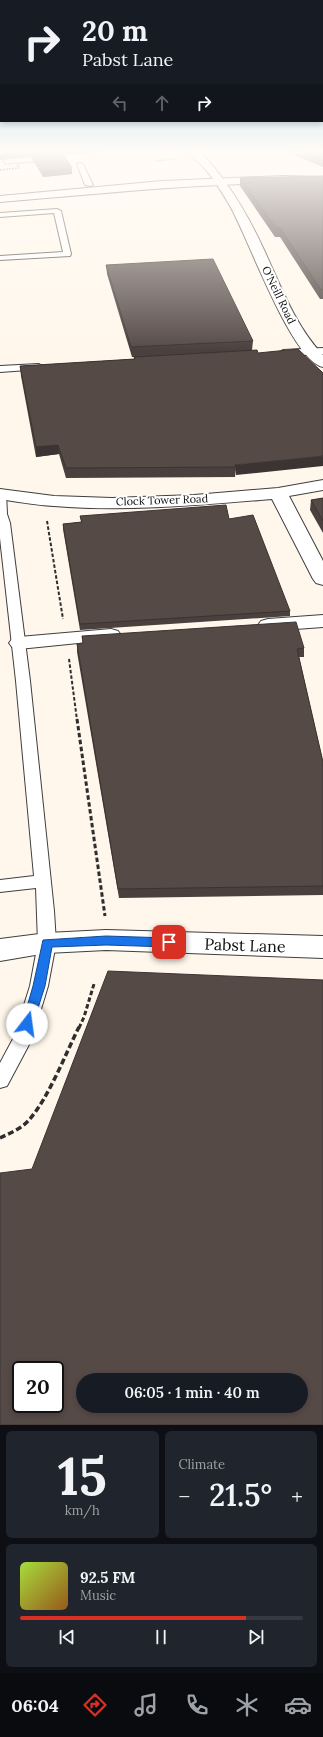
<!DOCTYPE html>
<meta charset="utf-8">
<style>
:root{--surface:#171b24;--page:#20242c;--text:#f1f3f6;--muted:#9ea1a6;--line:#363941;--accent:#d93025}
body{margin:0;font-family:Lora,serif;background:var(--page);color:var(--text);height:100vh;display:flex;flex-direction:column;font-size:15px;white-space:nowrap}
*{box-sizing:border-box;margin:0}
p{font-size:13px;color:var(--muted)}
.icon{flex:none;width:22px;height:22px;fill:none;stroke:currentColor;stroke-width:2;stroke-linecap:round;stroke-linejoin:round}
.map{position:relative;height:1425px;overflow:hidden}
.details{display:flex;flex-direction:column;gap:6px;padding:6px;background:#0d0f14;flex:1}
.details>*{flex:none}
.guide{position:absolute;left:0px;top:0px;width:323px;height:122px;box-shadow:0 2px 6px #0003;background:#171b24;color:var(--text);overflow:hidden}
.speed{position:absolute;left:12px;top:1361px;display:flex;gap:8px;font-size:20px;font-weight:700;text-align:center}
.speed>*{display:grid;place-content:center;width:52px;height:52px;border-radius:50%;background:var(--surface);box-shadow:0 2px 6px #0003;line-height:1}
.speed .limit{border:2px solid #111;border-radius:6px;background:#fff;color:#111}
.pin{position:absolute;display:grid;place-items:center;width:34px;height:34px;color:#fff;margin:-17px;border-radius:8px;box-shadow:0 2px 6px #0006}
.me{position:absolute;width:44px;margin:-22px;rotate:15deg;stroke-linejoin:round;filter:drop-shadow(0 0 3px #0008)}
.turn{display:flex;align-items:center;gap:14px;height:84px;padding:0 16px;font-size:18px}
.turn .icon{width:52px;height:52px;stroke-width:2.5}
.turn b{display:block;font-size:28px;line-height:34px}
.lanes{display:flex;align-items:center;height:38px;padding:0 16px;background:#0003;justify-content:center;gap:20px;direction:ltr}
.lanes .off{opacity:.35}
.big{font-size:30px;font-weight:600;line-height:1.1}
.details .widget{flex:1;display:flex;flex-direction:column;justify-content:center;gap:6px;min-width:0;padding:0 14px;border-radius:6px;background:var(--page)}
.details .dial{align-items:center;gap:0}
.dial b{font-size:52px;line-height:1}
.song{display:flex;align-items:center;gap:12px}
.cover{width:48px;height:48px;border-radius:6px;background:linear-gradient(135deg,hsl(80 70% 55%),hsl(30 70% 35%))}
.played{height:4px;border-radius:2px;background:linear-gradient(90deg,var(--accent) 80%,var(--line) 80%)}
.keys{display:flex;justify-content:space-around;direction:ltr}
.heat{display:flex;justify-content:space-between;align-items:center;font-size:22px;direction:ltr}
.details .tiles{flex:1;display:grid;gap:6px;grid-template-columns:1fr 1fr}
.widget:last-child{grid-column:span 2}
.trip{position:absolute;left:76px;top:1373px;width:232px;height:40px;border-radius:20px;background:var(--surface);box-shadow:0 2px 6px #0003;font-weight:600;line-height:40px;text-align:center}
.dock{display:flex;height:64px;justify-content:space-around;align-items:center;background:#090b0e;color:var(--muted)}
.dock .icon{width:28px;height:28px}
.dock .active{color:var(--accent)}
.dock b{font-size:18px;color:var(--text)}
.map>svg:first-child{display:block}
</style>
<div class="map">
<svg width="323" height="1425" viewBox="0 0 323 1425">
<rect width="100%" height="100%" fill="#fff7eb"/>
<g fill="none" stroke-linecap="round" stroke-linejoin="round">
<!-- service casing -->
<g stroke="#3f3f3f" stroke-width="2">
<path id="service" d="M78,163L83,164L93,185L91,186L85,185L77,164Z
M57,209L61,211L71,254L70,256L0,260V256L63,252L54,213L0,217V213Z
M323,348V354L283,356L278,353L283,350Z
M39,364L44,367L42,369L0,372V366Z
M0,490L6,493L7,514L10,523L30,681L54,911L56,943L48,986L32,1039L7,1086L0,1088V1063L14,1037L30,986L38,943L36,888L0,892V880L34,876L16,681L0,538Z"/>
</g>
<!-- pedestrian casing -->
<g stroke="#3f3f3f" stroke-width="2">
<path id="pedestrian" d="M323,615V627L268,631L261,629L258,625L261,621L268,619Z
M111,629L118,631L121,635L118,639L19,649L12,647L9,643L12,639L19,637Z"/>
</g>
<!-- minor casing -->
<g stroke="#3f3f3f" stroke-width="2">
<path id="minor" d="M188,151H199C228,180 248,215 265,252C281,287 296,327 323,355V367C291,360 248,237 230,206C223,194 216,182 207,171C201,164 193,158 188,151Z
M323,480V490L289,496L323,561V585L316,583L313,579L272,499C200,505 127,512 54,506C36,505 18,502 0,499V489L54,496L112,498L194,495L278,488Z
M106,930L323,936V958L106,950L47,953L0,961V939L47,933Z"/>
</g>
<!-- tertiary casing -->
<g stroke="#3f3f3f" stroke-width="2">
<path id="tertiary" d="M283,176L323,177V183C215,181 108,193 0,202V196L162,181Z"/>
</g>
<!-- path-far3 -->
<path stroke="#2e2e2e" stroke-width="1.5" stroke-dasharray="2 1" stroke-linecap="butt" d="M149,152L163,151
M0,156L5,164L36,162
M156,161L175,159
M0,170L19,168L17,164"/>
<!-- path-far2 -->
<path stroke="#2e2e2e" stroke-width="2" stroke-dasharray="3.5 2" stroke-linecap="butt" d="M47,521L63,619
M69,659L77,720"/>
<!-- path-far1 -->
<path stroke="#2e2e2e" stroke-width="3" stroke-dasharray="4.5 2.5" stroke-linecap="butt" d="M77,719L105,916
M79,1028L84,1017L94,984"/>
<!-- path -->
<path stroke="#2e2e2e" stroke-width="3.5" stroke-dasharray="6 3" stroke-linecap="butt" d="M0,1138C10,1133 21,1129 29,1120C49,1097 65,1055 79,1027"/>
<!-- service -->
<use href="#service" fill="#fff" fill-rule="evenodd"/>
<!-- pedestrian -->
<use href="#pedestrian" fill="#fff" fill-rule="evenodd"/>
<!-- minor -->
<use href="#minor" fill="#fff" fill-rule="evenodd"/>
<!-- tertiary -->
<use href="#tertiary" fill="#fff" fill-rule="evenodd"/>
</g>
<!-- wall -->
<path fill="#4a403d" d="M0,151H113L63,155L72,168V174L43,177L31,157Z
M284,151H323V167Z
M323,176V299H320L280,237H275L240,186V178Z
M106,265L253,341L252,350L235,477L66,478L59,454L36,457L21,376L20,366L134,359V357H132L107,274Z
M323,498V533L310,510L311,500Z
M80,516L290,611V616L80,630L63,529V524L81,522Z
M82,636L304,648V657H299L323,762V895L119,898L77,652V644L83,643Z"/>
<!-- shaded-wall -->
<path fill="#3c3432" d="M60,151H113L60,155Z
M31,152V157L0,160V154Z
M72,168V174L43,177L42,170Z
M58,445L59,454L36,457V447Z
M323,456V466L236,475V467L235,465Z"/>
<!-- building -->
<path fill="#564a47" stroke="#3c3432" fill-rule="evenodd" d="M0,151H61L72,168L42,170L31,152L0,154Z
M299,151H323V161Z
M323,176V290H321L280,228H276L240,178Z
M213,259L253,341L131,347L106,265Z
M298,349L323,373V456L235,465L236,467L66,468L58,445L36,447L20,366L135,359L134,357L257,350L258,353Z
M323,498V521L311,500Z
M226,505L229,519L253,515L290,611L80,624L63,524L82,522L80,516Z
M296,622L304,648L297,649L323,762V886L118,889L77,644L83,643L82,636Z
M108,971L323,980V1425H0V1173L32,1169ZM21,1370H55V1404H21ZM83,1380H301V1406H83Z"/>
<!-- sky -->
<linearGradient id="sky" x2="0" y2="1"><stop stop-color="#8fcaf0"/><stop offset="0.43" stop-color="#fffbf6"/><stop offset="1" stop-color="#fffbf6" stop-opacity="0"/></linearGradient>
<rect width="323" height="351" fill="url(#sky)"/>
<!-- route -->
<path fill="#1a73e8" stroke="#114b97" d="M106,936L169,938L173,939L174,942L173,945L169,947L106,945L52,947L45,986L33,1024L32,1028L27,1029L23,1028L22,1024L33,986L43,940Z"/>
<g text-anchor="middle" dominant-baseline="central" stroke-width="4" stroke-linejoin="round" paint-order="stroke">
<!-- far-street labels -->
<g font-size="11" fill="#0c0c0c" stroke="#fff">
<text transform="translate(279 295) rotate(64)">O'Neill Road</text>
<text transform="translate(162 500) rotate(-2)">Clock Tower Road</text>
</g>
<!-- near-street labels -->
<g font-size="16" fill="#0c0c0c" stroke="#fff">
<text transform="translate(245 945) rotate(2)">Pabst Lane</text>
</g>
</g>
</svg>
<div class="speed"><div class="limit">20</div></div>
<div class="pin" style="left:169px;top:942px;background:#d93025"><svg class="icon" aria-label="arrive" viewBox="0 0 24 24"><path d="M6 21V4h12l-3 4 3 4H6"/></svg></div>
<svg class="me" style="left:27px;top:1024px" viewBox="-20 -20 40 40"><circle r="19" fill="#fff"/><path d="M0-13L10 11 0 6-10 11z" fill="#1a73e8"/></svg>
<div class="trip">06:05 · 1 min · 40 m</div>
<div class="guide">
<div class="turn"><svg class="icon" aria-label="right" viewBox="0 0 24 24"><path d="M7 20v-9h11M14 6l5 5-5 5"/></svg><div><b>20 m</b>Pabst Lane</div></div>
<div class="lanes"><svg class="icon off" aria-label="left" viewBox="0 0 24 24"><path d="M17 20v-9H6M10 6l-5 5 5 5"/></svg><svg class="icon off" aria-label="ahead" viewBox="0 0 24 24"><path d="M12 20V5M6 11l6-6 6 6"/></svg><svg class="icon" aria-label="right" viewBox="0 0 24 24"><path d="M7 20v-9h11M14 6l5 5-5 5"/></svg></div>
</div>
</div>
<section class="details">
<div class="tiles">
<div class="widget dial"><b>15</b><p>km/h</p></div>
<div class="widget"><p>Climate</p>
<div class="heat"><a>−</a><b class="big">21.5°</b><a>+</a></div>
</div>
<div class="widget">
<div class="song"><i class="cover"></i><div><b>92.5 FM</b><p>Music</p></div></div>
<div class="played"></div>
<div class="keys"><svg class="icon" aria-label="previous" viewBox="0 0 24 24"><path d="M18 5L8 12l10 7zM5 5v14"/></svg><svg class="icon" aria-label="pause" viewBox="0 0 24 24"><path d="M8 5v14M16 5v14"/></svg><svg class="icon" aria-label="next" viewBox="0 0 24 24"><path d="M6 5l10 7-10 7zM19 5v14"/></svg></div>
</div>
</div>
</section>
<nav class="dock">
<b>06:04</b>
<svg class="icon active" aria-label="directions" viewBox="0 0 24 24"><path d="M12 3l9 9-9 9-9-9zM9 14v-3h6M13 9l2 2-2 2"/></svg>
<svg class="icon" aria-label="music" viewBox="0 0 24 24"><path d="M9 18V5l10-2v13"/><circle cx="6" cy="18" r="3"/><circle cx="16" cy="16" r="3"/></svg>
<svg class="icon" aria-label="phone" viewBox="0 0 24 24"><path d="M5 4h4l2 5-3 2q2 4 5 5l2-3 5 2v4C11 20 4 13 5 4z"/></svg>
<svg class="icon" aria-label="climate" viewBox="0 0 24 24"><path d="M12 3v18M4 7l16 10M4 17L20 7"/></svg>
<svg class="icon" aria-label="car" viewBox="0 0 24 24"><path d="M5 17H2v-5l4-1 3-4h7l3 4 3 1v5h-3M9 17h6M6 11h13"/><circle cx="7" cy="17" r="2"/><circle cx="17" cy="17" r="2"/></svg>
</nav>
